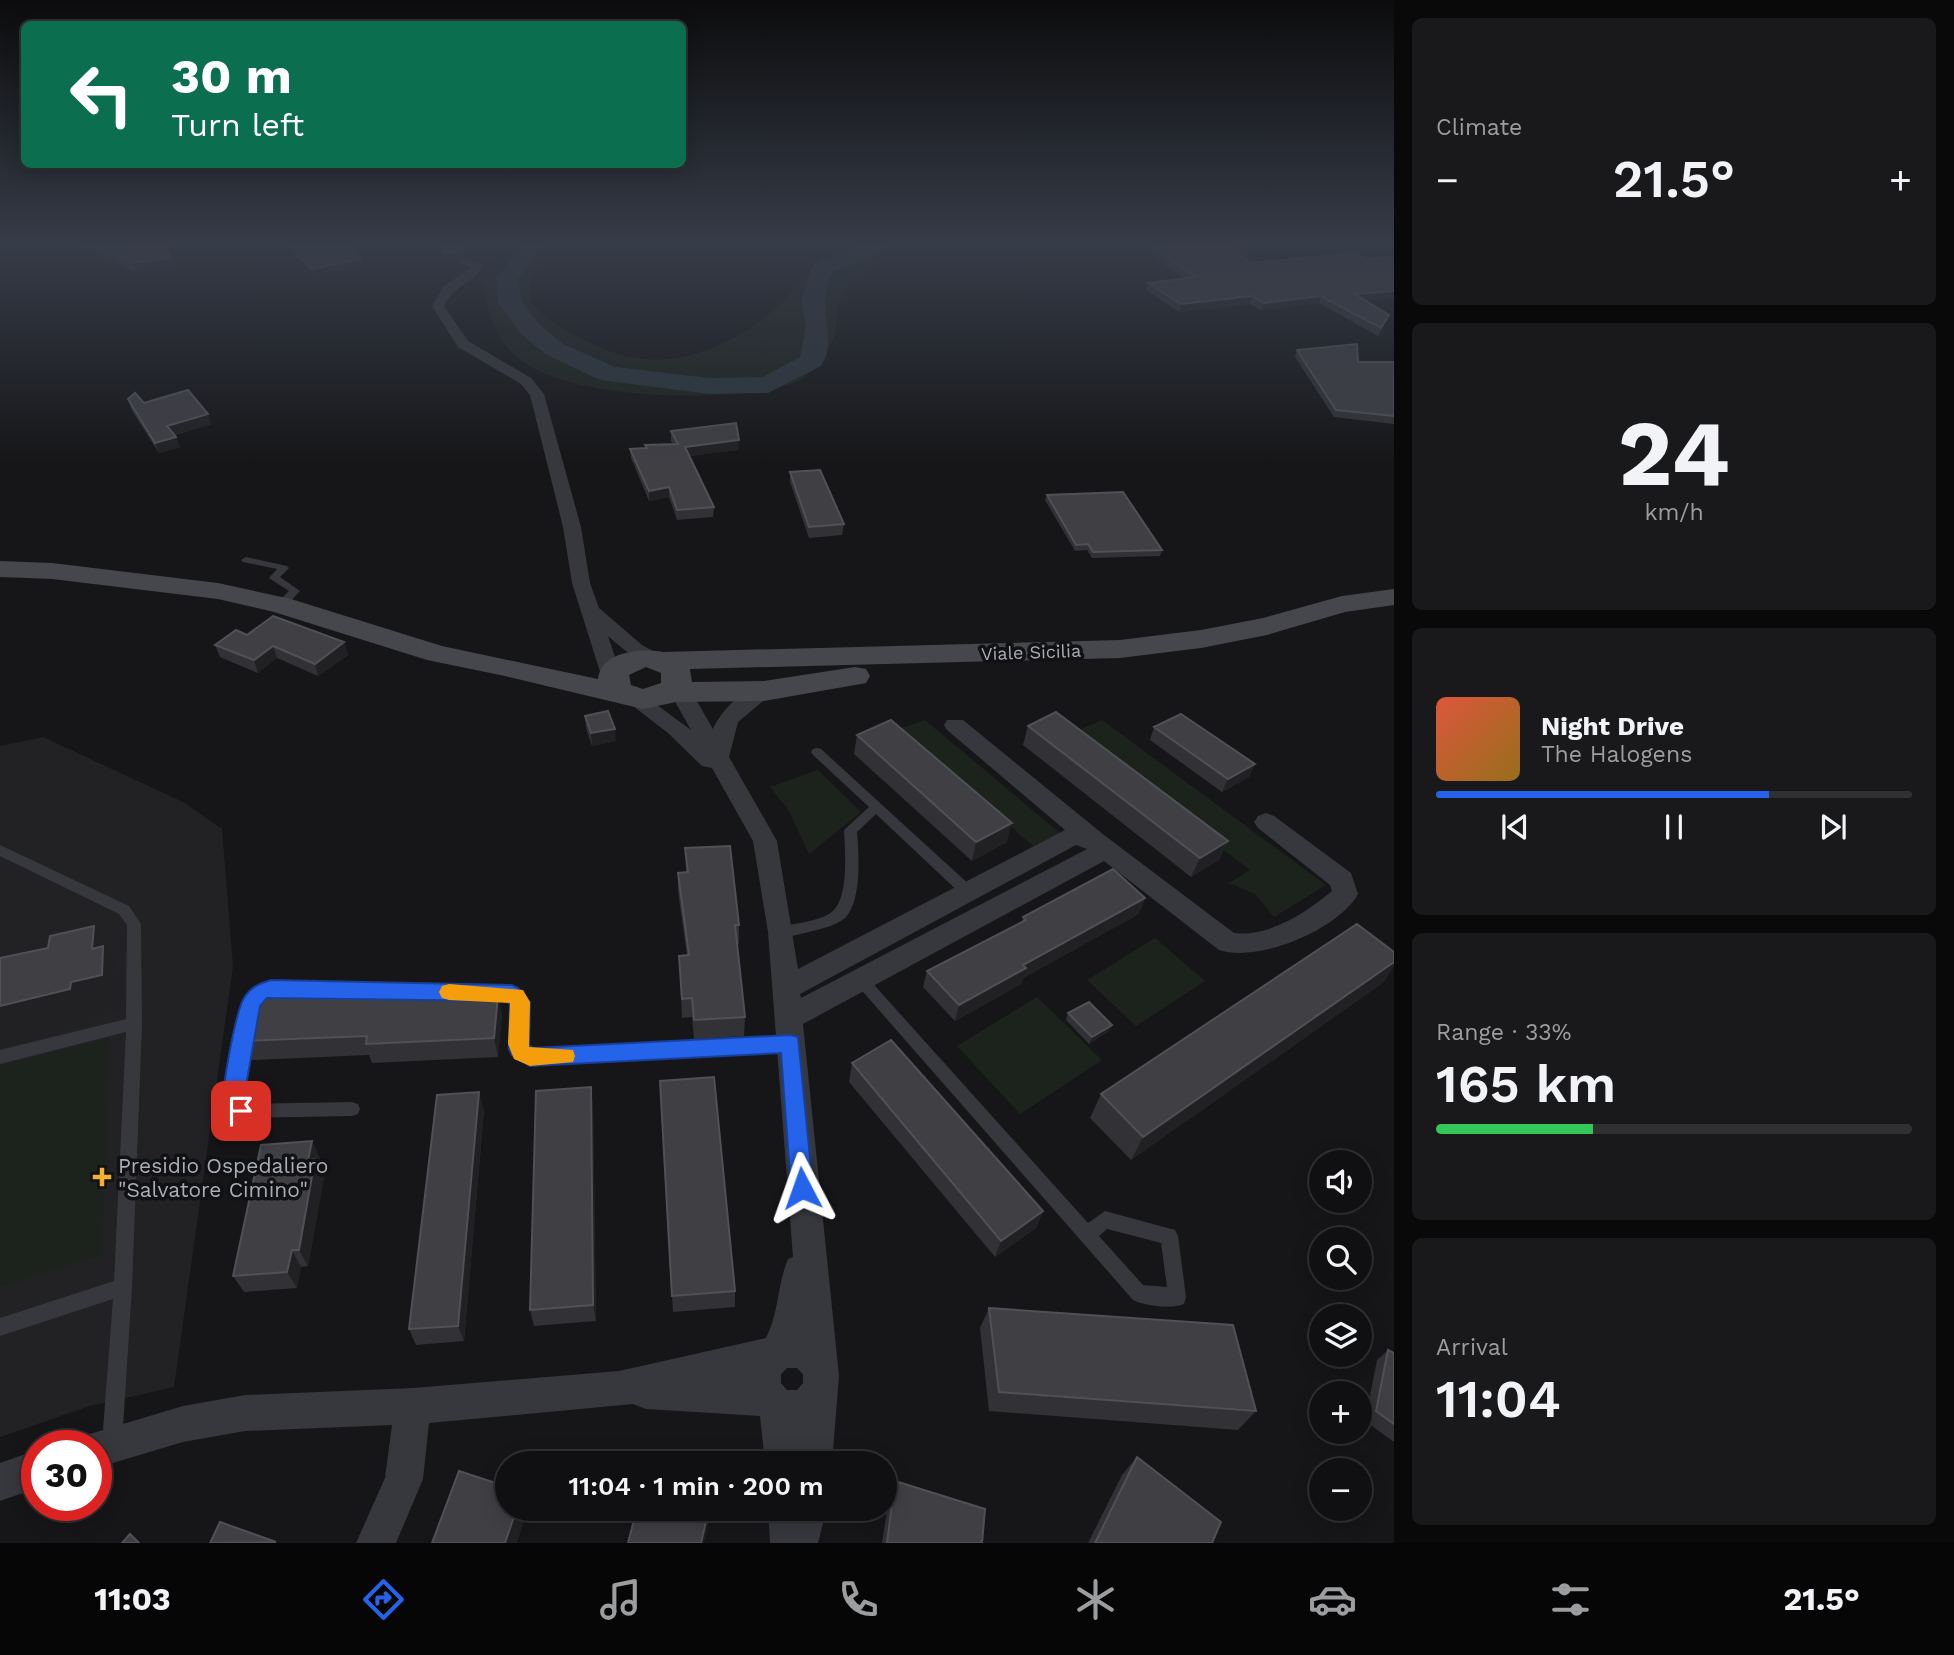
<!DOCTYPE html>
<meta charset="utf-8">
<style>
:root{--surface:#101012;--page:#19191b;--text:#f1f3f6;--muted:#9c9d9f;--line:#303032;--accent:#2563eb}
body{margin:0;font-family:"Work Sans",sans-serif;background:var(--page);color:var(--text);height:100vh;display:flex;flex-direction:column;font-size:26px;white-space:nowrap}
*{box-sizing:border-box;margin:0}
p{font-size:23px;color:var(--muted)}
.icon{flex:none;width:38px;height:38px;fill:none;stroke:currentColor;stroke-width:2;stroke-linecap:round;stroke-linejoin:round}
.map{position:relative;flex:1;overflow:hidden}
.drawer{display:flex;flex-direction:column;gap:18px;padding:18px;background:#09090a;width:560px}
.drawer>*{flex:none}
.guide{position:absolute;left:21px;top:21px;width:665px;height:147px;border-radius:10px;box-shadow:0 4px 18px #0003,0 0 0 2px var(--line);background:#0b6e4f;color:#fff;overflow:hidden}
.controls{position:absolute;left:1309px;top:1150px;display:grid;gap:14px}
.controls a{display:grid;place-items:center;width:63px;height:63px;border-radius:50%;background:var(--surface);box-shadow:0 4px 18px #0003,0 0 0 2px var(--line);font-size:35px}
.speed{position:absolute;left:21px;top:1430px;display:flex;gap:14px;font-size:35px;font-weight:700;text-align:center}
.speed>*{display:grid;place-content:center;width:91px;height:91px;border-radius:50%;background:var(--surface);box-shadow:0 4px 18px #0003,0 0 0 2px var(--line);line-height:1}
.speed .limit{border:10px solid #d22;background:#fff;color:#111}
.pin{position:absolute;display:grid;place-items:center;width:60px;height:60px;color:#fff;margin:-30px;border-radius:14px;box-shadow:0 4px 10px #0006}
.me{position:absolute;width:77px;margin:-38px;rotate:356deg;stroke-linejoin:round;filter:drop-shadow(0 0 5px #0008)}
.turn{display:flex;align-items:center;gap:24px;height:147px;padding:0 35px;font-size:32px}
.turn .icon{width:91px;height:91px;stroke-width:2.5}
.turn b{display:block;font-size:49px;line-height:60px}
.big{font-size:52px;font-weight:600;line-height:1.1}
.drawer .widget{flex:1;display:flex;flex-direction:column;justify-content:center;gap:10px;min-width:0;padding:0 24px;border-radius:10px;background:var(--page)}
.drawer .dial{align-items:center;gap:0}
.dial b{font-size:91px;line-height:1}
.song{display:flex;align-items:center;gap:21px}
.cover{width:84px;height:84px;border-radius:10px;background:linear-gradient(135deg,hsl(10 70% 55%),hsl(40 70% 35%))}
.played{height:7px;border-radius:4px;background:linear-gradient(90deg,var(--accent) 70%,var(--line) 70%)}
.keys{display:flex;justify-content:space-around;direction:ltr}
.heat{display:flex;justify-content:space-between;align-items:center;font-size:38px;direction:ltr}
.charge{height:10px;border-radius:5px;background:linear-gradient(90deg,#34c759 33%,var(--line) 0)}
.trip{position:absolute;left:495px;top:1451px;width:402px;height:70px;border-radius:35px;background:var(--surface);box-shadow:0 4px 18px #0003,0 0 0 2px var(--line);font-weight:600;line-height:70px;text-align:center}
.tab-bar{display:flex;height:112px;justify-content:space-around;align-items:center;background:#060607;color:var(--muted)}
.tab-bar .icon{width:49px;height:49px}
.tab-bar .on{color:var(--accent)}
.tab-bar b{font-size:32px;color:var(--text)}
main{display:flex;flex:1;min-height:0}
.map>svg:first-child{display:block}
</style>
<main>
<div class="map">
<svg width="1394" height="1543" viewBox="0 0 1394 1543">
<rect width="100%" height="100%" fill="#161618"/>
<!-- built -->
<path fill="#222225" d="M43,737L183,802L222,829L233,966L174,1387L90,1406L0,1437V746Z"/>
<!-- green -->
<path fill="#1c231d" d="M513,247H552L531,277V303C549,323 573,335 597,346C662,377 728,351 778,306C797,288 813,266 832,247H918C894,255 851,274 840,299C836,308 837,321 836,330C833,347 813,372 799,381C793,384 784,385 778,387C715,402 572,400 519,359C495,340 486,307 481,279Z
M925,720L1060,833L1033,846L898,729Z
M1102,720L1326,885L1274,917L1255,894L1229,883L1250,870L1070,734Z
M818,770L861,812L809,854L789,811L770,787Z
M1155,938L1205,981L1136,1026L1087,980Z
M1037,997L1102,1060L1020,1114L957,1046Z
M109,1038L102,1254L0,1287V1066Z"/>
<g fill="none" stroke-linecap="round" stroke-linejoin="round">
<!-- river -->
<path fill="#2c353c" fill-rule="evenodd" d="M523,247H544L518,279L522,302L539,324L563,344L615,367L709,378L763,377L800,357L806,326L801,299L814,263L859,247H888L885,251L832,272C830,280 825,291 825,300C824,322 835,345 821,366L768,393L709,394L600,380L545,354L521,334L498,303L496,278Z"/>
<!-- lane -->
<path fill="#37383d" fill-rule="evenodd" d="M246,557L287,566L289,568L280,577L300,591L285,607H277V603L289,591L269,578L277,569L243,562L241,560Z
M817,748L821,749L973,888L975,892L973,896H963L876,814L857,832C859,854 862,901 845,918C836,926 820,929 809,932C799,934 786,939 776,936L774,932L776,928C793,923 813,923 829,914C850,903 845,850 844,830L869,807L813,755L811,752L813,749Z
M0,845L129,906L141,924L142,1024L132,1287L122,1443L119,1450L112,1453L105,1450L102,1443L113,1299L0,1336V1318L114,1281L126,1032L0,1064V1050L126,1019L127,925L119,914L0,856Z
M862,975L867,977L1088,1223L1105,1211L1175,1230L1178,1236L1186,1297L1184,1304C1171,1309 1145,1306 1133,1300L857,985L855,981L857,977ZM1107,1229L1161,1243L1167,1287L1143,1285L1099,1236Z
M287,983L305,985L307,989L305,993C289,998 274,990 260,1002L243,1101L247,1104L352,1102L358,1104L360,1109L358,1114L352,1116L246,1118L228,1110L226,1105L246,999C254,984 271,982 287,983Z
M326,984L423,985L428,987L430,991L428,995L423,997L326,996L321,994L319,990L321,986Z
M448,986L521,991L528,1006L527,1046L533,1050L791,1036L796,1038L799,1043L796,1048L791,1050L530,1064L514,1054L511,1049L514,1006L511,1001L448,998L443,996L441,992L443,988Z"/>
<!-- street -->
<path fill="#37383d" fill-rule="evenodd" d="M460,258L484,265C473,283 453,286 444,306L468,341L531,378L544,394L581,527L590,583L599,608L642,645L669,660L666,664C645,670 623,649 608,636L622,678L612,684L602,678L572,583L563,527L530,395L521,384L458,347L432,306L443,287L471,267L460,262Z
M678,675L688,681L691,691L713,729C723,708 741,691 764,684L775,691L738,722L729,757L777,841L798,969L1065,830L947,730L944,725L947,720H963L1104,835L1234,933C1270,937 1305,913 1332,891L1330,885L1258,828L1254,822L1258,816L1266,813L1274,816L1351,873L1358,894C1338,930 1258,963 1219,950L1104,861L803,1024L839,1376L832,1463H765L760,1416L646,1409L633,1404L429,1423L423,1479L396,1543H356L385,1478L392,1425L245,1431L183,1442L96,1468V1446H79L83,1436L183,1406L245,1395L413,1388L619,1371L766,1338C779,1313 777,1285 788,1259L793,1257L768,932L753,841L712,768L702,766L668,733L624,699L628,694H642L691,730L669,691L668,681ZM1076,845L1087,849L801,998L800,994ZM787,1368H797L803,1374V1383L797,1390H787L781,1383V1374Z
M37,1450V1488L0,1501V1463Z
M768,1508H827L818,1543H770Z"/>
<!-- secondary -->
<path fill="#45474d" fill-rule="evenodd" d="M0,561L52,563L218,583L291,599L442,646L598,679C601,651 642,648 663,652L1120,640L1201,630L1263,618L1342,596L1394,589V605L1345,612L1267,635L1201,648L1120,658L690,669L692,682L764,681L855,667L866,669L870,676L866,683L855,685L764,701L676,702L643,709L505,676L427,660L274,612L218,599L52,579L0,577ZM646,667L661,673V683L643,689L631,685L629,675Z"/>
</g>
<!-- wall -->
<path fill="#323236" d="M81,247H167L173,266L135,272Z
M290,247H349L363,265L315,275L291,251Z
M1153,248L1235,251L1251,263L1394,257V298L1365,300L1389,315L1378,336L1319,303L1261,310L1250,304L1179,312L1146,290L1148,283L1185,279L1151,255Z
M1297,350L1358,362H1394V424L1334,417L1295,357Z
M128,399L144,403L211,424L175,435L180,447L159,453L131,409Z
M671,431L738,450L689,456L714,507L713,517L677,520L669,497L649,501L631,458L630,449L645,448V445L673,444L671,441Z
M790,472L844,524L842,535L809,538L790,482Z
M1047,495L1162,550L1160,556L1092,558L1087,550L1075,551L1045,500Z
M344,642L348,655L318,676L277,658L258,673L220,657L215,645Z
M585,716L616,741L592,746L586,728Z
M1028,726L1228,841L1219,860L1191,877L1023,745Z
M1154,727L1255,764L1249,777L1222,792L1150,740Z
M857,735L1007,842L972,861L854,754Z
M685,848L739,925V944H737L745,1017L744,1036L694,1039L692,1017L682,1018L679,956L687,955L678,892V873L686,872Z
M1145,898L1139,914L1023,978L1021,984L955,1021L923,987L927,971L1022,922L1023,917Z
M1384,982L1131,1160L1090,1118L1101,1094Z
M341,986L344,994L465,997L502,1014L498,1057L372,1063L369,1055L252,1060L243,1041L285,997Z
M1068,1013L1112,1025L1109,1031L1089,1044L1066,1020Z
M852,1063L1043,1211L1036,1228L995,1257L849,1082Z
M660,1081L735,1291V1307L673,1312Z
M593,1105L596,1321L534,1326L530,1310Z
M484,1110L464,1341L416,1345L409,1329Z
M312,1141L320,1159L319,1167L324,1177L308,1266L301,1267L297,1288L244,1292L233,1276Z
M989,1308L1256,1411L1238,1430L989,1411L980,1328Z
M1388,1350L1394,1353V1442L1365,1421L1377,1360Z
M1137,1457L1212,1543H1088L1122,1475Z
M895,1481L982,1543H882L889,1498Z"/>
<!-- shaded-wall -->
<path fill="#212124" d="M463,247H466L462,256L444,257L443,253Z
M171,258L173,266L135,272L133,263Z
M361,259L363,265L315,275L313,269Z
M1394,291V298L1352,302L1355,294Z
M1252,296L1250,304L1179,312L1181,304Z
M1321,296L1319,303L1261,310L1264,303Z
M208,414L211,424L170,436L167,426Z
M176,437L180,447L159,453L155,443Z
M739,440L738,450L685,457V447Z
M669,487V497L649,501V491Z
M344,642L348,655L318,676L315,664Z
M273,646L277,658L258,673L254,660Z
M615,729L616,741L592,746L591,733Z
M1255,764L1249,777L1222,792L1228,779Z
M1012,823L1007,842L972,861L976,842Z
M1228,841L1219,860L1191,877L1200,858Z
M1145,898L1139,914L1023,978L1021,984L955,1021L959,1005L1023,965Z
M94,926L115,962V966L124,982L123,1011L93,1018V1024L0,1048V1006L71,982L92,949Z
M1394,962V967L1384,982L1131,1160L1143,1137Z
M498,995L502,1014L498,1057L494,1038Z
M1112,1025L1109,1031L1089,1044L1092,1037Z
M591,1087L593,1105L596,1321L593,1305Z
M479,1092L484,1110L464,1341L458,1326Z
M312,1141L320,1159L319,1167L324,1177L308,1266L299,1250L308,1160Z
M1043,1211L1036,1228L995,1257L1001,1241Z
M292,1250L301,1267L297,1288L287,1272Z
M517,1508L528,1509L517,1543H505Z
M709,1508H712L704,1543H701Z"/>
<!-- building -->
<path fill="#3f3f44" stroke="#4f5156" stroke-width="2" d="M95,247H167L171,258L133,263Z
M291,247H349L361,259L313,269Z
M444,247H463L462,251L443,253Z
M1165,247H1231L1235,251L1251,263L1355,253L1365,259L1394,257V291L1355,294L1389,315L1381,328L1321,296L1264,303L1252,296L1181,304L1148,283L1196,277L1153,248Z
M1357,344L1358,362H1394V416L1336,410L1297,350Z
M188,390L208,414L167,426L176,437L155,443L128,399L135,393L144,403Z
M736,423L739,440L685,447L714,507L677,510L669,487L649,491L630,449L647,448L645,445L678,444L671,431Z
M820,470L844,524L809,527L790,472Z
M1123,492L1162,550L1093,552L1088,544L1076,545L1047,495Z
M273,616L344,642L315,664L273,646L254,660L215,645L236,630L247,635Z
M608,711L615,729L591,733L585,716Z
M1056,712L1228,841L1200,858L1028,726Z
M1181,714L1255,764L1228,779L1154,727Z
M891,720L1012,823L976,842L857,735Z
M730,846L739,925H735L745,1017L694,1020L692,998L682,999L679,956L689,955L678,873L688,872L685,848Z
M1113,869L1145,898L1023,965L1026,968L959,1005L927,971L1026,920L1023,917Z
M1357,924L1394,952V962L1143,1137L1101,1094Z
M94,926L92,949L103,946L102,975L71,982L70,989L0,1006V958L48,948L50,936Z
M341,986L339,995L463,988L461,997L498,995L494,1038L366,1044L367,1036L243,1041L251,998L285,997L287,988Z
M1089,1002L1112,1025L1092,1037L1068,1013Z
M891,1040L1043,1211L1001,1241L852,1063Z
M714,1077L735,1291L672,1296L660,1081Z
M591,1087L593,1305L530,1310L536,1091Z
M479,1092L458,1326L409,1329L437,1095Z
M312,1141L308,1160L315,1159L299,1250H292L287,1272L233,1276L261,1145Z
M989,1308L1233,1325L1256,1411L999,1392Z
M1388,1350L1394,1353V1424L1376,1411Z
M653,1450L694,1463H650Z
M1137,1457L1221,1522L1212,1543H1095Z
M459,1471L508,1487V1508H517L505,1543H432Z
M895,1481L985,1509L982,1543H887Z
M637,1508H709L701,1543H628Z
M220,1522L276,1542L210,1543Z
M130,1534L139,1543H122Z"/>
<!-- sky -->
<linearGradient id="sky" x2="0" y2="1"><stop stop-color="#0c0c0d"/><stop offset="0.53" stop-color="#363c48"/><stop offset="1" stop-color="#363c48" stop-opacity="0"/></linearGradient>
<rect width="1394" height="463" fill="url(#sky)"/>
<!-- route -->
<path fill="#2563eb" stroke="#184099" stroke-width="2" d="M271,980L512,985L518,988L530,1002L529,1045L533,1048L791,1035L798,1037L813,1188L810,1196L802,1199L794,1196L791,1188L781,1053L530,1066L512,1055L509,1049L510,1005L507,1001L267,998L260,1006L244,1097L252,1111L248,1117L241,1120C234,1118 227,1115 224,1107C220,1094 236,1011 244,998C251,987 258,984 271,980Z"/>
<!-- slow -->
<path fill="#f59e0b" d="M449,984L523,990L530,1002L529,1047L573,1050L575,1056L573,1062L530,1066L514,1059L508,1044L510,1003L449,1000L442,998L439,992L442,986Z"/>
<!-- markers -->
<path fill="#f2b134" stroke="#111113" stroke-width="2.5" d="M98.5 1166.5h7v7h7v7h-7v7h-7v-7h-7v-7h7z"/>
<g text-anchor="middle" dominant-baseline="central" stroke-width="7" stroke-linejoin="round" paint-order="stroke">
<!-- street labels -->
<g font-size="18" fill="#a8adb8" stroke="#111113">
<text transform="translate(1031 652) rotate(-2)">Viale Sicilia</text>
</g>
<!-- near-poi labels -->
<g font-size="21" fill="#a8adb8" stroke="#111113" text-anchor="start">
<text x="118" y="1165">Presidio Ospedaliero<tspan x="118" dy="24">"Salvatore Cimino"</tspan></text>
</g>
</g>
</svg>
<div class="controls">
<a><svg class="icon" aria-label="sound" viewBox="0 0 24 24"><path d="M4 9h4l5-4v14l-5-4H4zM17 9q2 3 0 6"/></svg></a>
<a><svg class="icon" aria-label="search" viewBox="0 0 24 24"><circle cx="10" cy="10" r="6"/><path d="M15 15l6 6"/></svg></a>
<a><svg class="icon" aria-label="layers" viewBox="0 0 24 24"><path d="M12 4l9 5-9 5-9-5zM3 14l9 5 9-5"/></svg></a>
<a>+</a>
<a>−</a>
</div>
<div class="speed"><div class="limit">30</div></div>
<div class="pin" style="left:241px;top:1111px;background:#d93025"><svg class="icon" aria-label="arrive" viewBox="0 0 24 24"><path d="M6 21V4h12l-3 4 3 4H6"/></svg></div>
<svg class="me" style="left:802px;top:1188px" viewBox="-20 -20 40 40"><path d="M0-17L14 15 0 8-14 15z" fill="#2563eb" stroke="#fff" stroke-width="4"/></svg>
<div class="trip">11:04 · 1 min · 200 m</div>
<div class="guide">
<div class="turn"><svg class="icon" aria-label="left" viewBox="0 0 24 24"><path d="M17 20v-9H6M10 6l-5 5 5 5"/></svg><div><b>30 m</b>Turn left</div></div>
</div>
</div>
<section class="drawer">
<div class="widget"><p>Climate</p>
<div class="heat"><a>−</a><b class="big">21.5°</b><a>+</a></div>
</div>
<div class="widget dial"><b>24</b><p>km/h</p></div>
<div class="widget">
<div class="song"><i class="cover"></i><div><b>Night Drive</b><p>The Halogens</p></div></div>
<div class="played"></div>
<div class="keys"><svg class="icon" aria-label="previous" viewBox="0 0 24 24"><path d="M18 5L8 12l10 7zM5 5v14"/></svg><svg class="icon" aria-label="pause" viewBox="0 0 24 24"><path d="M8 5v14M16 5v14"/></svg><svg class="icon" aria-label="next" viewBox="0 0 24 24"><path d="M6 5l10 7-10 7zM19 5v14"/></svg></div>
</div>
<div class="widget"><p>Range · 33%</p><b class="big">165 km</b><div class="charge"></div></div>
<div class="widget"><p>Arrival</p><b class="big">11:04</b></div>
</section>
</main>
<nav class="tab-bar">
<b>11:03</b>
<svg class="icon on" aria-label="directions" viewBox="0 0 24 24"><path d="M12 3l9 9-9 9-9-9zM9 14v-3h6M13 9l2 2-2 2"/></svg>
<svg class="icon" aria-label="music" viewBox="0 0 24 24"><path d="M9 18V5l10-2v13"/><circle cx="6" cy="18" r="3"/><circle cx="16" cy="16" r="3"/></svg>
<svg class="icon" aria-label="phone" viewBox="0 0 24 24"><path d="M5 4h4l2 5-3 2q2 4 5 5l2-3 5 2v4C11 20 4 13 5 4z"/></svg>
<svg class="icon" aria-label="climate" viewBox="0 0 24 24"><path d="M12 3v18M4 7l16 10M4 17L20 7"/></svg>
<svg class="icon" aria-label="car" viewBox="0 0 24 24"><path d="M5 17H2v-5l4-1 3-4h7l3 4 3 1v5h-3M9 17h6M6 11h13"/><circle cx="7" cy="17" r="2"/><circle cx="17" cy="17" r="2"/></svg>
<svg class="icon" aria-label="filters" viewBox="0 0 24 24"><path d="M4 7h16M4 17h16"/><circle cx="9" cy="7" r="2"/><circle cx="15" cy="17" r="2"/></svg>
<b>21.5°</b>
</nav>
